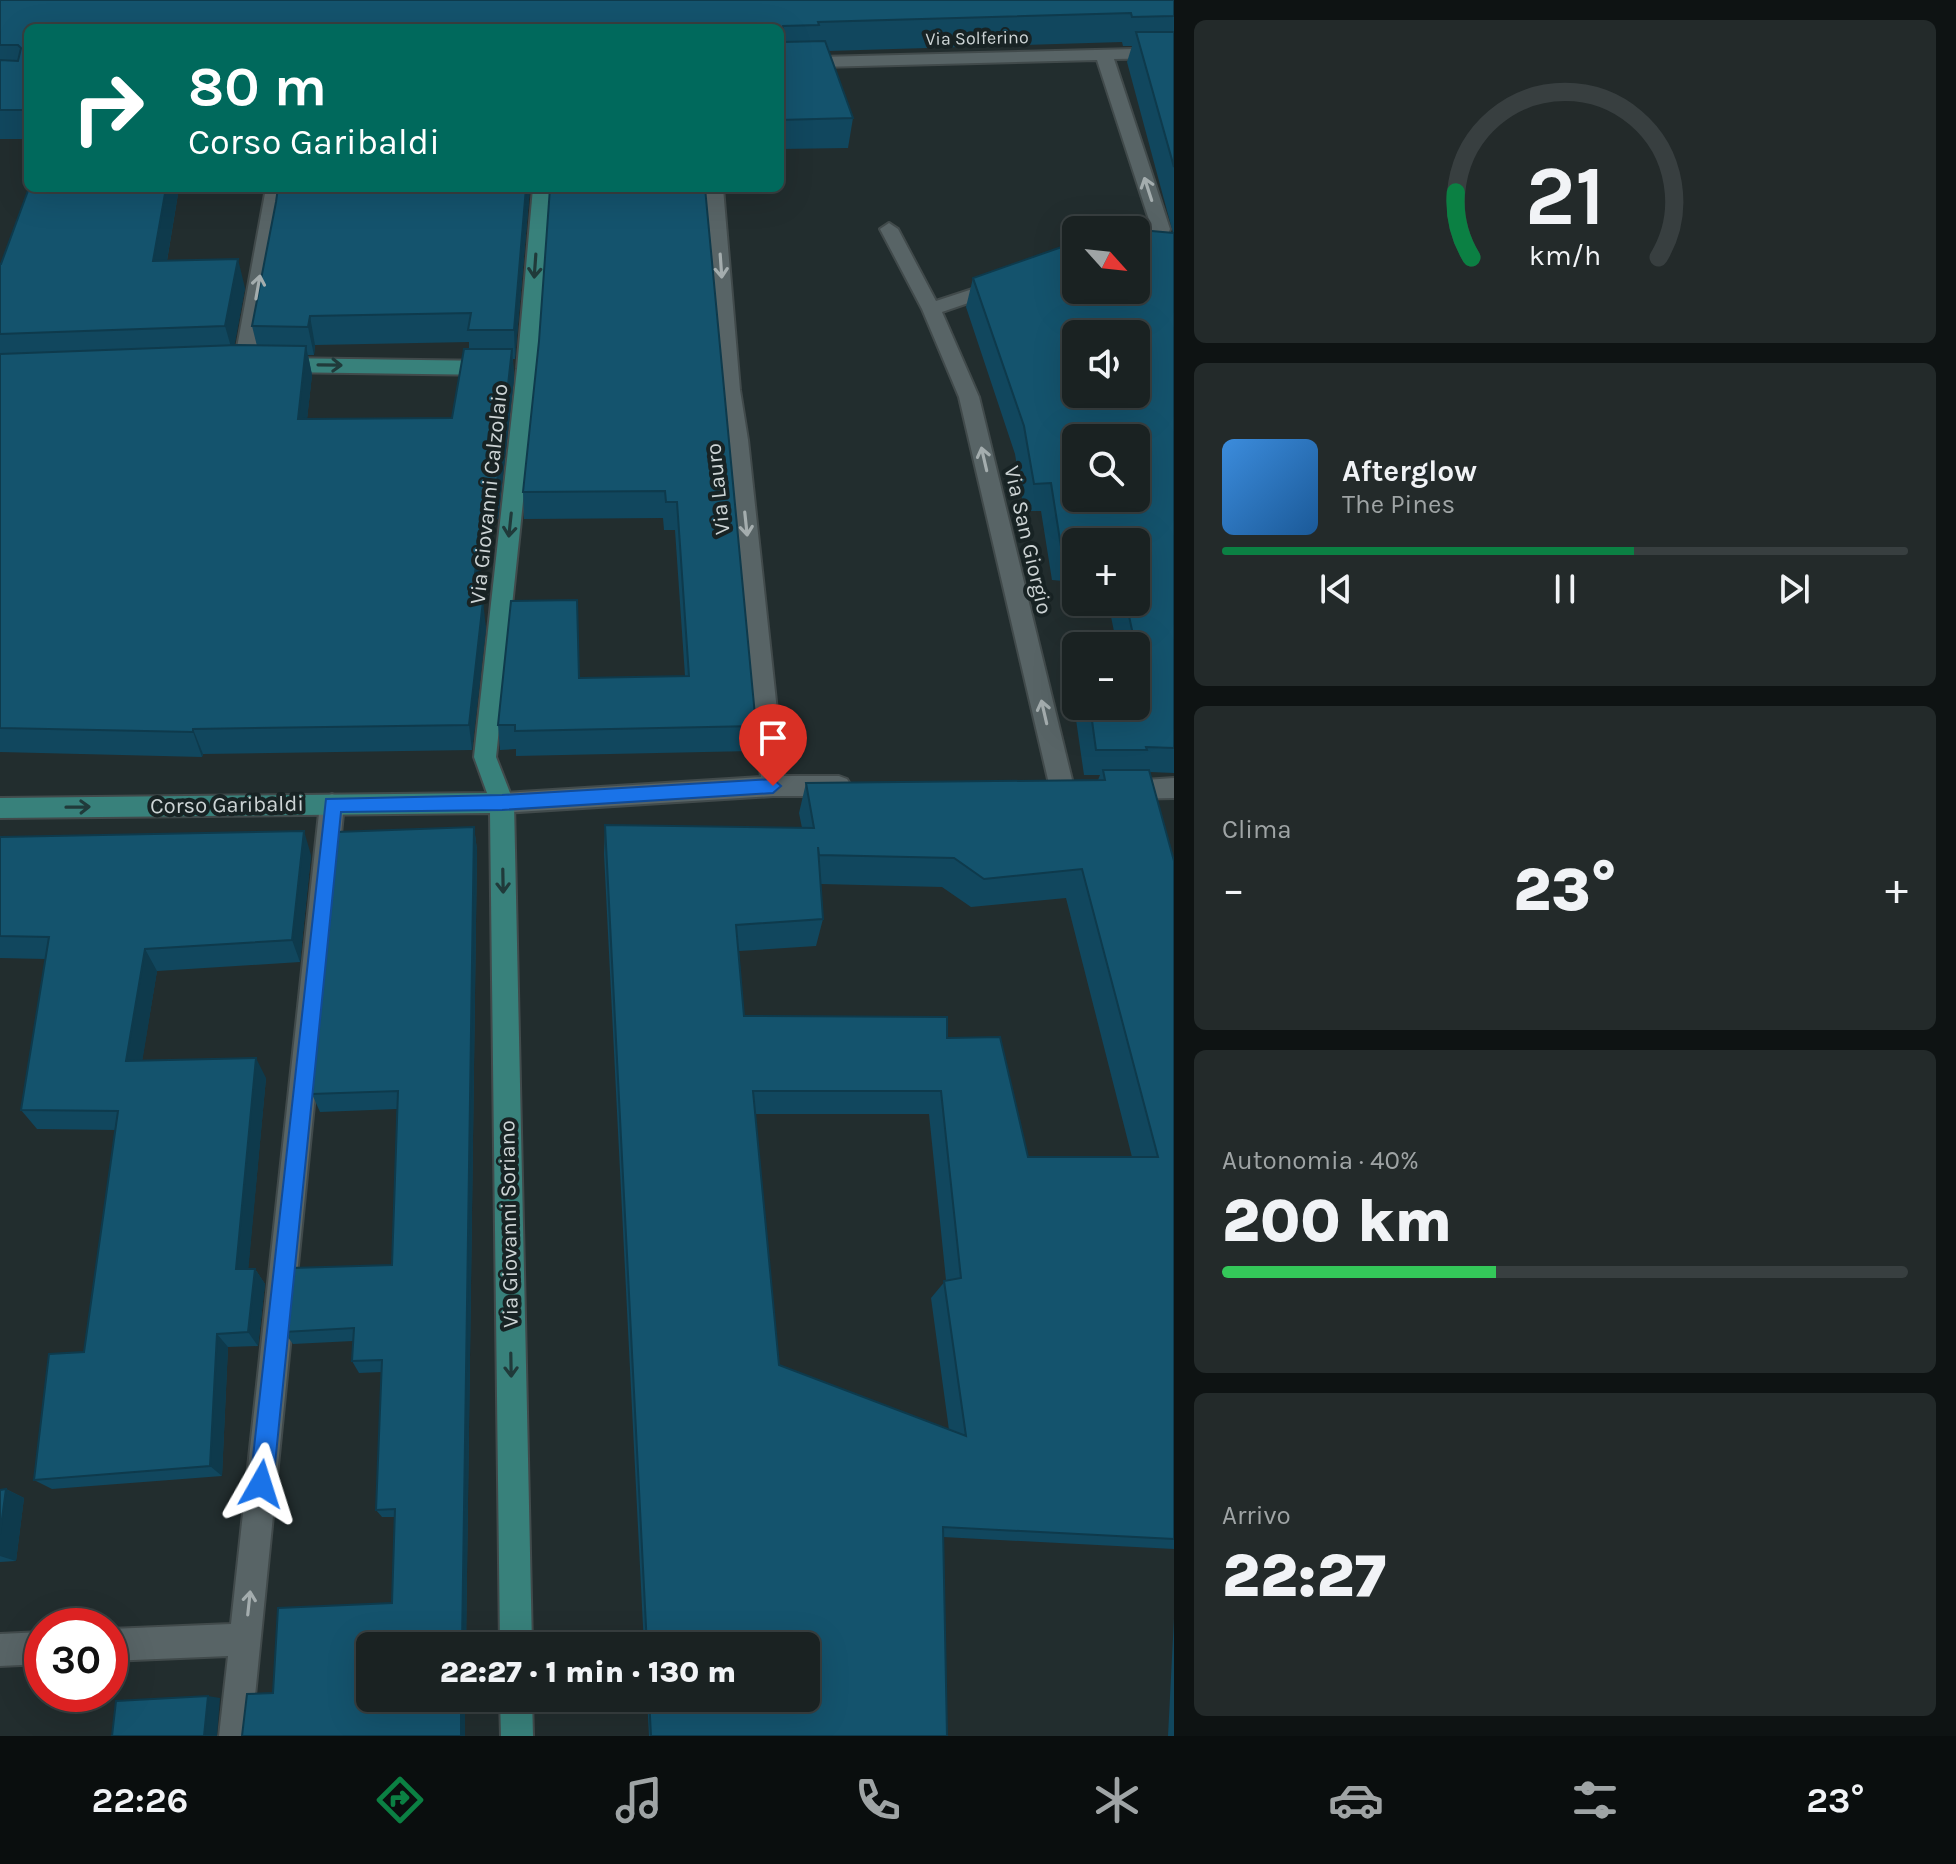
<!DOCTYPE html>
<html lang="it">
<meta charset="utf-8">
<style>
:root{--surface:#1a2222;--page:#232a2a;--text:#f1f3f6;--muted:#9fa4a5;--line:#383f40;--accent:#0b8043}
body{margin:0;font-family:Karla,sans-serif;background:var(--page);color:var(--text);height:100vh;display:flex;flex-direction:column;font-size:30px;white-space:nowrap}
*{box-sizing:border-box;margin:0}
p{font-size:26px;color:var(--muted)}
.icon{flex:none;width:44px;height:44px;fill:none;stroke:currentColor;stroke-width:2;stroke-linecap:round;stroke-linejoin:round}
.map{position:relative;flex:1;overflow:hidden}
.drawer{display:flex;flex-direction:column;gap:20px;padding:20px;background:#0e1313;width:782px}
.drawer>*{flex:none}
.top-card{position:absolute;left:24px;top:24px;width:760px;height:168px;border-radius:12px;box-shadow:0 8px 32px #0002,0 0 0 2px var(--line);background:#00695c;color:#fff;overflow:hidden}
.needle{width:52px;rotate:117deg}
.controls{position:absolute;left:1062px;top:216px;display:grid;gap:16px}
.controls a{display:grid;place-items:center;width:88px;height:88px;border-radius:12px;background:var(--surface);box-shadow:0 8px 32px #0002,0 0 0 2px var(--line);font-size:40px}
.speed{position:absolute;left:24px;top:1608px;display:flex;gap:16px;font-size:40px;font-weight:700;text-align:center}
.speed>*{display:grid;place-content:center;width:104px;height:104px;border-radius:50%;background:var(--surface);box-shadow:0 8px 32px #0002,0 0 0 2px var(--line);line-height:1}
.speed .limit{border:12px solid #d22;background:#fff;color:#111}
.pin{position:absolute;display:grid;place-items:center;width:68px;height:68px;color:#fff;margin:-82px -34px;border-radius:50% 50% 50% 0;rotate:-45deg;box-shadow:0 0 8px #0007}
.pin .icon{rotate:45deg}
.me{position:absolute;width:88px;margin:-44px;rotate:6deg;stroke-linejoin:round;filter:drop-shadow(0 0 6px #0008)}
.turn{display:flex;align-items:center;gap:28px;height:168px;padding:0 32px;font-size:36px}
.turn .icon{width:104px;height:104px;stroke-width:2.5}
.turn b{display:block;font-size:56px;line-height:68px}
.big{font-size:60px;font-weight:800;line-height:1.1}
.drawer .tile{flex:1;display:flex;flex-direction:column;justify-content:center;gap:12px;min-width:0;padding:0 28px;border-radius:12px;background:var(--page)}
.drawer .dial{align-items:center;gap:0}
.dial svg{height:208px;overflow:visible;fill:none;stroke:var(--line);stroke-width:7;stroke-linecap:round;text-anchor:middle}
.dial text{fill:var(--text);stroke:none}
.song{display:flex;align-items:center;gap:24px}
.cover{width:96px;height:96px;border-radius:12px;background:linear-gradient(135deg,hsl(210 70% 55%),hsl(210 70% 35%))}
.played{height:8px;border-radius:4px;background:linear-gradient(90deg,var(--accent) 60%,var(--line) 60%)}
.keys{display:flex;justify-content:space-around;direction:ltr}
.heat{display:flex;justify-content:space-between;align-items:center;font-size:44px;direction:ltr}
.charge{height:12px;border-radius:6px;background:linear-gradient(90deg,#34c759 40%,var(--line) 0)}
.trip{position:absolute;left:356px;top:1632px;width:464px;height:80px;border-radius:12px;background:var(--surface);box-shadow:0 8px 32px #0002,0 0 0 2px var(--line);font-weight:800;line-height:80px;text-align:center}
.menu{display:flex;height:128px;justify-content:space-around;align-items:center;background:#0a0e0e;color:var(--muted)}
.menu .icon{width:56px;height:56px}
.menu .on{color:var(--accent)}
.menu b{font-size:36px;color:var(--text)}
main{display:flex;flex:1;min-height:0}
.map>svg:first-child{display:block}
</style>
<main>
<div class="map">
<svg width="1174" height="1736" viewBox="0 0 1174 1736">
<rect width="100%" height="100%" fill="#222d2e"/>
<g fill="none" stroke-linecap="round" stroke-linejoin="round">
<!-- minor casing -->
<g stroke="#414a4b" stroke-width="4">
<path id="minor" d="M301,0H317L312,28H296Z
M1174,48V58L1114,59L1170,229L1163,247L1136,252V240L1149,238L1152,229L1097,60L780,68V58Z
M266,188H284L254,364L244,371L234,364Z
M705,188H723L740,390L748,440L784,776H839L847,779L851,786L847,793L839,796H773L502,813L494,810L490,803L494,796L502,793L761,777L728,440L720,390Z
M889,223L898,229L936,301L1000,280L1009,286L1006,290L942,312L979,397L1074,788L1070,795L1062,798L1054,795L1050,788L959,397L922,309L880,229Z
M1174,778V798L1123,799L1115,796L1111,789L1115,782Z
M332,794L340,797L344,804L251,1736H219L228,1656L110,1661V1629L231,1624L320,804L324,797Z
M42,1632V1664L0,1666V1634Z"/>
</g>
<!-- major casing -->
<g stroke="#414a4b" stroke-width="4">
<path id="major" d="M533,188H551L537,369L496,757L514,803L532,1646H500L490,813L0,818V798L487,793L474,757L517,369Z
M278,358L493,361L503,368L493,375L278,372L268,365Z
M500,1698H532L533,1736H501Z"/>
</g>
<!-- minor -->
<use href="#minor" fill="#586466" fill-rule="evenodd"/>
<!-- major -->
<use href="#major" fill="#38817b" fill-rule="evenodd"/>
</g>
<!-- wall -->
<path fill="#11475e" fill-rule="evenodd" d="M0,0H1174V773L1150,772L1174,861V1549L943,1537L947,1736H649L647,1698H806V1646H644L604,854L605,825L802,828L799,813L806,783L1098,780L1100,775H1084L1071,685L1076,674V706H1136V646H1117L1108,602H1136V542H1076V582L1052,580L1041,511H1024L1015,454L966,307L973,278L1173,233L1127,62L1132,46H1123L1122,42L828,51L853,118L848,148L780,149V28H28V139H0ZM821,884L942,887L971,907L1066,898L1132,1157H1028L947,1038L744,1016L739,951L816,946L823,919ZM755,1114H929L946,1280L931,1298L949,1430L779,1365Z
M29,188H179L167,261L245,288L234,346H257L252,326L276,202L278,188H530L515,359H513L514,378L498,519H486L478,601L486,628L472,750L203,754L202,757L0,752V264H1ZM469,342V349L452,418L307,419L312,375L308,355H314L315,345Z
M705,188L756,726L752,751L516,756V749L500,750L498,725L579,678L685,676L675,530H664L663,518L524,519L523,492L539,341Z
M474,827L477,850L466,1646H370V1698H465V1736H242L273,1693L392,1603L395,1517H382L376,1510L382,1372L359,1373L352,1361L353,1341L293,1344L284,1332L392,1265L397,1109L320,1112L312,1094Z
M0,837L311,855L300,962L157,971L142,1061L266,1078L248,1269H255L265,1284L258,1346L228,1347L222,1476L52,1489L34,1480L84,1352L116,1130L37,1129L21,1110L46,959L0,958Z
M6,1489L24,1498L16,1561L0,1562V1490Z
M1174,1618V1736H1168Z"/>
<!-- shaded-wall -->
<path fill="#0e3a4c" d="M166,188H179L162,290L153,261Z
M526,188H530L515,359L514,330Z
M238,259L245,288L233,354L225,326Z
M310,316L315,345L314,355L308,327Z
M306,346L312,375L304,447L298,419Z
M512,349L514,378L498,519L496,492Z
M484,492L486,519L475,628L472,601Z
M483,601L486,628L472,750L469,725Z
M193,729L203,754L202,757L193,732Z
M474,827L477,850L466,1646H462Z
M304,831L311,855L300,962L292,940Z
M145,949L157,971L139,1081L126,1061Z
M256,1058L266,1078L247,1284L236,1269Z
M255,1269L265,1284L258,1346L248,1332Z
M217,1334L228,1347L222,1476L210,1466Z
M6,1489L24,1498L16,1561L0,1556V1534Z
M208,1696L220,1698L217,1736H204Z
M461,1698H465V1736H461Z"/>
<!-- building -->
<path fill="#14536d" stroke="#0e3a4c" stroke-width="2" fill-rule="evenodd" d="M0,0H1174V16L1132,17L1131,13L818,22L819,25L783,26L780,39L783,42L825,41L853,118L780,120V28H28V110H0V60L18,61L21,48L18,45H0Z
M1136,32H1174V167Z
M29,188H166L153,261L238,259L225,326L0,334V264H1Z
M278,188H526L514,330H468L471,313L310,316L308,327L252,326L276,202Z
M550,188H705L756,726L515,731V725H498L511,601L577,600L579,678L689,676L677,502H666L665,491L523,492L539,341Z
M1118,228L1174,233V748L1146,747L1147,750H1096L1090,706H1136V658H1138L1126,602H1136V542H1076V554L1062,553L1051,483L1034,484L1024,426L973,278L1076,242V290H1136V230H1111ZM1076,334H1136V394H1076ZM1076,438H1136V498H1076Z
M237,345L306,346L298,419L452,418L464,349H512L496,492H484L472,601H483L469,725L193,729V732L0,728V354Z
M1103,770H1149L1174,861V1539L943,1527L947,1736H651L649,1698H806V1646H647L605,825L814,828L806,783L1105,780ZM818,847L819,855L954,858L984,879L1082,869L1158,1157H1028L1000,1037L947,1038V1017L744,1016L736,925L823,919ZM753,1091H941L961,1278L944,1281L966,1436L779,1365Z
M474,827L462,1646H370V1698H461V1736H242L247,1694L273,1693L278,1608L392,1603L395,1509L376,1510L382,1360L352,1361L354,1328L284,1332L291,1268L392,1265L398,1091L312,1094L336,832Z
M304,831L292,940L145,949L126,1061L256,1058L236,1269H255L248,1332L217,1334L210,1466L34,1480L49,1354L84,1352L118,1111L21,1110L49,937L0,936V837Z
M6,1489L0,1534V1490Z
M208,1696L204,1736H112L116,1701Z"/>
<!-- one-way arrows -->
<defs><path id="oneway-shaft" d="M-6 0H5M1.5-3L5.5 0L1.5 3" fill="none" stroke-width="1.6" stroke-linecap="round" stroke-linejoin="round" transform="scale(2)"/></defs>
<g stroke="#a4adae">
<use href="#oneway-shaft" transform="translate(1148 189) rotate(-108)"/>
<use href="#oneway-shaft" transform="translate(721 266) rotate(86)"/>
<use href="#oneway-shaft" transform="translate(258 287) rotate(-80)"/>
<use href="#oneway-shaft" transform="translate(984 459) rotate(-103)"/>
<use href="#oneway-shaft" transform="translate(746 524) rotate(84)"/>
<use href="#oneway-shaft" transform="translate(1044 712) rotate(-103)"/>
<use href="#oneway-shaft" transform="translate(249 1603) rotate(-84)"/>
</g>
<g stroke="#203a3a">
<use href="#oneway-shaft" transform="translate(535 266) rotate(94)"/>
<use href="#oneway-shaft" transform="translate(330 365) rotate(1)"/>
<use href="#oneway-shaft" transform="translate(510 525) rotate(96)"/>
<use href="#oneway-shaft" transform="translate(78 807) rotate(-1)"/>
<use href="#oneway-shaft" transform="translate(503 881) rotate(89)"/>
<use href="#oneway-shaft" transform="translate(511 1365) rotate(89)"/>
</g>
<!-- route -->
<path fill="#1a73e8" stroke="#114b97" stroke-width="2" d="M773,779L781,786L773,793L502,810L341,812L273,1484L269,1492L261,1496L253,1492L250,1484L326,799L502,795Z"/>
<g text-anchor="middle" dominant-baseline="central" stroke-width="8" stroke-linejoin="round" paint-order="stroke">
<!-- far-street labels -->
<g font-size="18" fill="#cdd4d5" stroke="#182324">
<text transform="translate(977 38) rotate(-1)">Via Solferino</text>
</g>
<!-- street labels -->
<g font-size="22" fill="#cdd4d5" stroke="#182324">
<text transform="translate(718 489) rotate(-96)">Via Lauro</text>
<text transform="translate(489 494) rotate(-84)">Via Giovanni Calzolaio</text>
<text transform="translate(1028 540) rotate(77)">Via San Giorgio</text>
<text transform="translate(227 805) rotate(-1)">Corso Garibaldi</text>
<text transform="translate(509 1224) rotate(-91)">Via Giovanni Soriano</text>
</g>
</g>
</svg>
<div class="controls">
<a><svg class="needle" viewBox="-14 -14 28 28"><path d="M0-13l5 13h-10z" fill="#e53935"/><path d="M0 13l5-13h-10z" fill="#9fa4a5"/></svg></a>
<a><svg class="icon" aria-label="sound" viewBox="0 0 24 24"><path d="M4 9h4l5-4v14l-5-4H4zM17 9q2 3 0 6"/></svg></a>
<a><svg class="icon" aria-label="search" viewBox="0 0 24 24"><circle cx="10" cy="10" r="6"/><path d="M15 15l6 6"/></svg></a>
<a>+</a>
<a>−</a>
</div>
<div class="speed"><div class="limit">30</div></div>
<div class="pin" style="left:773px;top:786px;background:#d93025"><svg class="icon" aria-label="arrive" viewBox="0 0 24 24"><path d="M6 21V4h12l-3 4 3 4H6"/></svg></div>
<svg class="me" style="left:261px;top:1484px" viewBox="-20 -20 40 40"><path d="M0-17L14 15 0 8-14 15z" fill="#1a73e8" stroke="#fff" stroke-width="4"/></svg>
<div class="trip">22:27 · 1 min · 130 m</div>
<div class="top-card">
<div class="turn"><svg class="icon" aria-label="right" viewBox="0 0 24 24"><path d="M7 20v-9h11M14 6l5 5-5 5"/></svg><div><b>80 m</b>Corso Garibaldi</div></div>
</div>
</div>
<section class="drawer">
<div class="tile dial"><svg viewBox="0 0 100 80">
<path d="M14 69A42 42 0 1 1 86 69"/>
<path d="M14 69A42 42 0 0 1 8 44" stroke="#0b8043"/>
<text x="50" y="56" font-size="32" font-weight="700">21</text>
<text x="50" y="72" font-size="11">km/h</text>
</svg></div>
<div class="tile">
<div class="song"><i class="cover"></i><div><b>Afterglow</b><p>The Pines</p></div></div>
<div class="played"></div>
<div class="keys"><svg class="icon" aria-label="previous" viewBox="0 0 24 24"><path d="M18 5L8 12l10 7zM5 5v14"/></svg><svg class="icon" aria-label="pause" viewBox="0 0 24 24"><path d="M8 5v14M16 5v14"/></svg><svg class="icon" aria-label="next" viewBox="0 0 24 24"><path d="M6 5l10 7-10 7zM19 5v14"/></svg></div>
</div>
<div class="tile"><p>Clima</p>
<div class="heat"><a>−</a><b class="big">23°</b><a>+</a></div>
</div>
<div class="tile"><p>Autonomia · 40%</p><b class="big">200 km</b><div class="charge"></div></div>
<div class="tile"><p>Arrivo</p><b class="big">22:27</b></div>
</section>
</main>
<nav class="menu">
<b>22:26</b>
<svg class="icon on" aria-label="directions" viewBox="0 0 24 24"><path d="M12 3l9 9-9 9-9-9zM9 14v-3h6M13 9l2 2-2 2"/></svg>
<svg class="icon" aria-label="music" viewBox="0 0 24 24"><path d="M9 18V5l10-2v13"/><circle cx="6" cy="18" r="3"/><circle cx="16" cy="16" r="3"/></svg>
<svg class="icon" aria-label="phone" viewBox="0 0 24 24"><path d="M5 4h4l2 5-3 2q2 4 5 5l2-3 5 2v4C11 20 4 13 5 4z"/></svg>
<svg class="icon" aria-label="climate" viewBox="0 0 24 24"><path d="M12 3v18M4 7l16 10M4 17L20 7"/></svg>
<svg class="icon" aria-label="car" viewBox="0 0 24 24"><path d="M5 17H2v-5l4-1 3-4h7l3 4 3 1v5h-3M9 17h6M6 11h13"/><circle cx="7" cy="17" r="2"/><circle cx="17" cy="17" r="2"/></svg>
<svg class="icon" aria-label="filters" viewBox="0 0 24 24"><path d="M4 7h16M4 17h16"/><circle cx="9" cy="7" r="2"/><circle cx="15" cy="17" r="2"/></svg>
<b>23°</b>
</nav>
